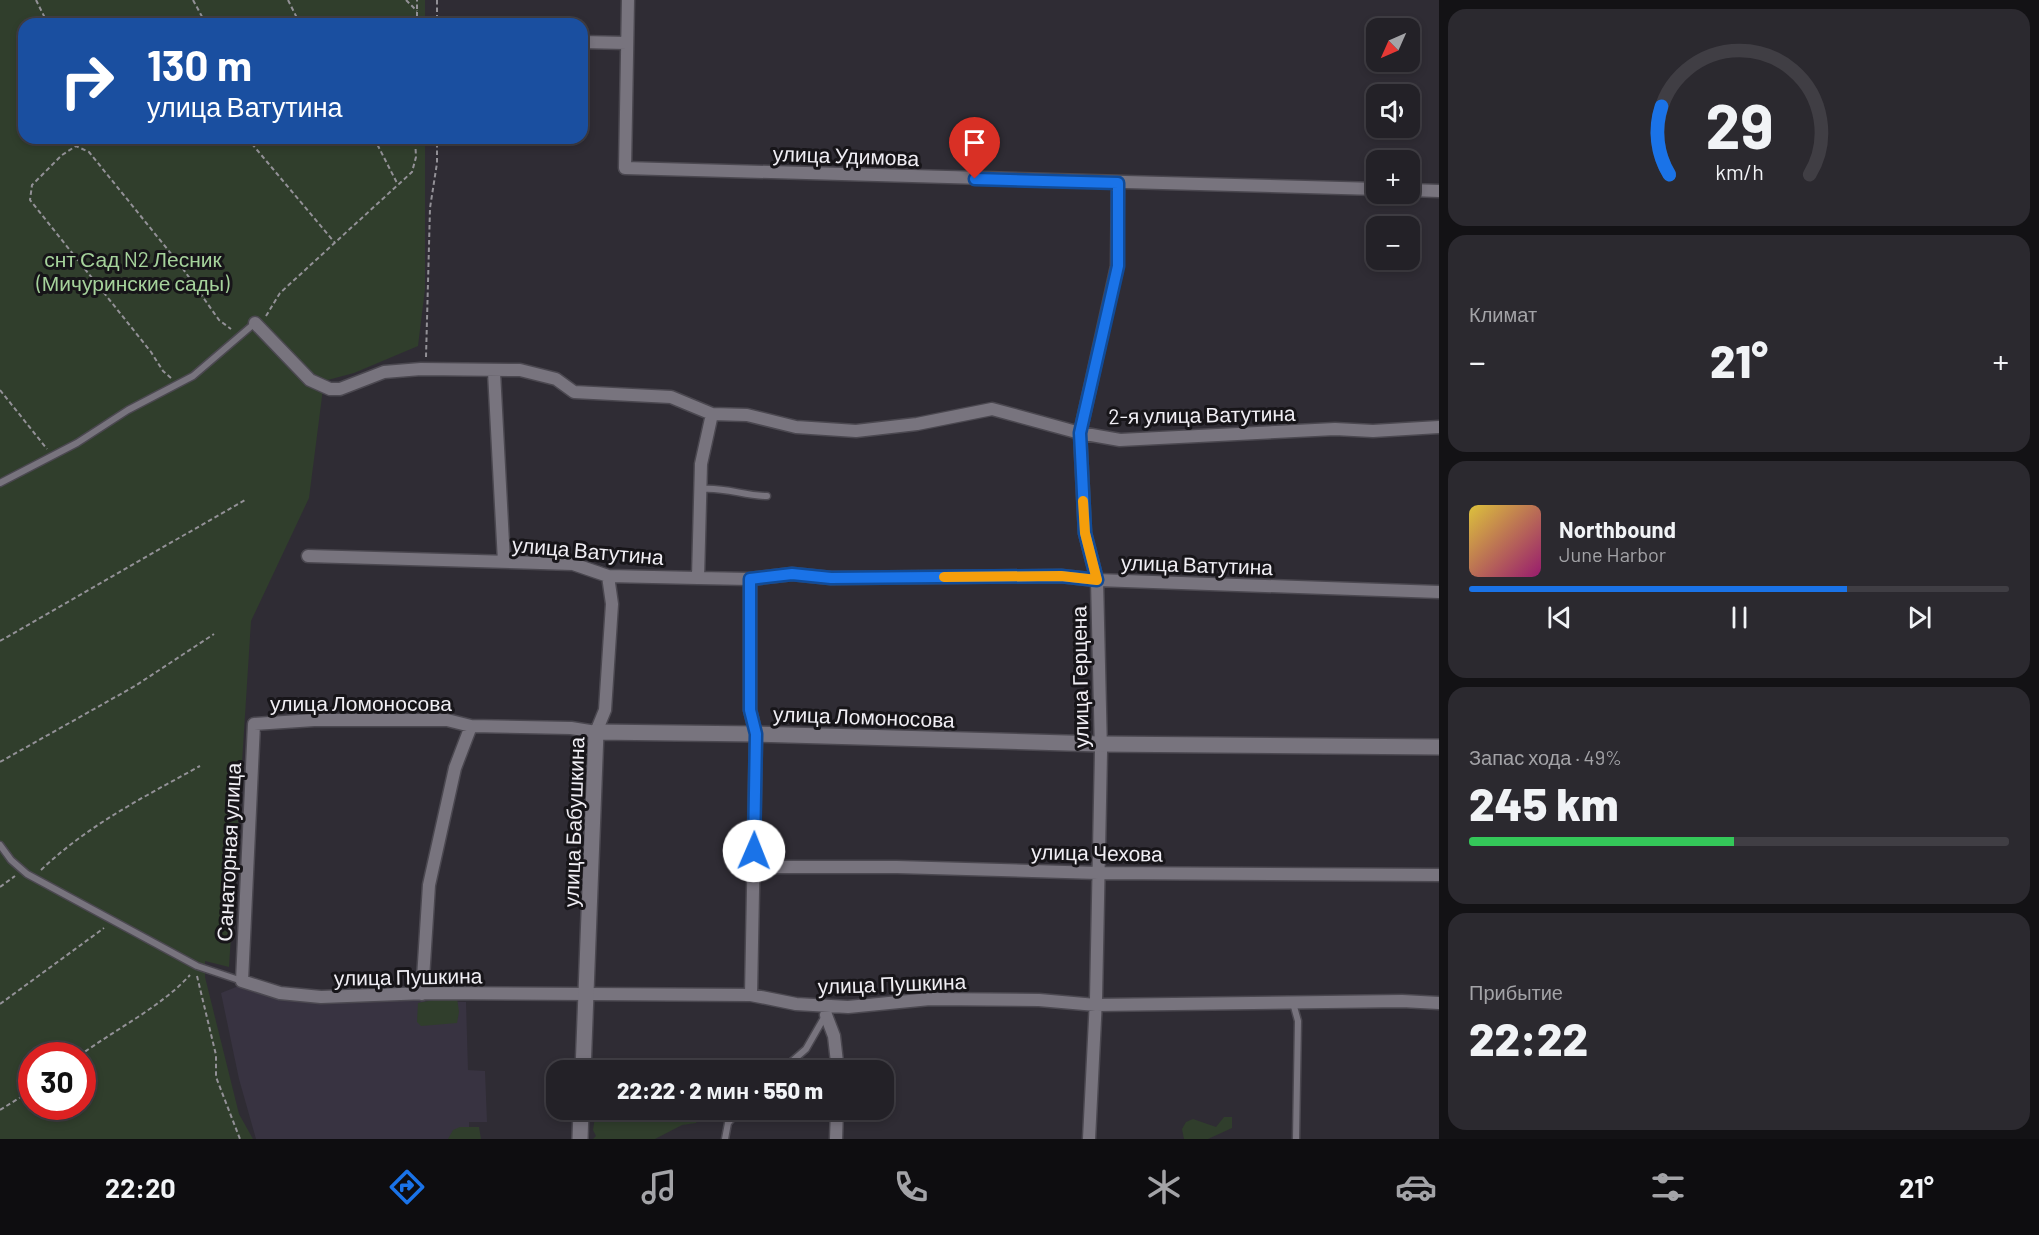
<!DOCTYPE html>
<html lang="ru">
<meta charset="utf-8">
<style>
:root{--surface:#232127;--page:#2b292f;--text:#f1f3f6;--muted:#a3a3a7;--line:#403e44;--accent:#1a73e8}
body{margin:0;font-family:Barlow,sans-serif;background:var(--page);color:var(--text);height:100vh;display:flex;flex-direction:column;font-size:22px;white-space:nowrap}
*{box-sizing:border-box;margin:0}
p{font-size:20px;color:var(--muted)}
.icon{flex:none;width:33px;height:33px;fill:none;stroke:currentColor;stroke-width:2;stroke-linecap:round;stroke-linejoin:round}
.map{position:relative;flex:1;overflow:hidden}
.details{display:flex;flex-direction:column;gap:9px;padding:9px;background:#131215;width:600px}
.details>*{flex:none}
.guide{position:absolute;left:18px;top:18px;width:570px;height:126px;border-radius:18px;box-shadow:0 3px 9px #0003,0 0 0 2px var(--line);background:#1a4fa0;color:#fff;overflow:hidden}
.needle{width:39px;rotate:225deg}
.buttons{position:absolute;left:1366px;top:18px;display:grid;gap:12px}
.buttons a{display:grid;place-items:center;width:54px;height:54px;border-radius:12px;background:var(--surface);box-shadow:0 3px 9px #0003,0 0 0 2px var(--line);font-size:30px}
.speed{position:absolute;left:18px;top:1042px;display:flex;gap:12px;font-size:30px;font-weight:700;text-align:center}
.speed>*{display:grid;place-content:center;width:78px;height:78px;border-radius:50%;background:var(--surface);box-shadow:0 3px 9px #0003,0 0 0 2px var(--line);line-height:1}
.speed .limit{border:9px solid #d22;background:#fff;color:#111}
.pin{position:absolute;display:grid;place-items:center;width:51px;height:51px;color:#fff;margin:-62px -26px;border-radius:50% 50% 50% 0;rotate:-45deg;box-shadow:0 0 6px #0007}
.pin .icon{rotate:45deg}
.me{position:absolute;width:66px;margin:-33px;rotate:1deg;stroke-linejoin:round;filter:drop-shadow(0 0 4px #0008)}
.turn{display:flex;align-items:center;gap:21px;height:126px;padding:0 30px;font-size:27px}
.turn .icon{width:78px;height:78px;stroke-width:2.5}
.turn b{display:block;font-size:42px;line-height:51px}
.big{font-size:45px;font-weight:800;line-height:1.1}
.details .tile{flex:1;display:flex;flex-direction:column;justify-content:center;gap:9px;min-width:0;padding:0 21px;border-radius:18px;background:var(--page)}
.details .dial{align-items:center;gap:0}
.dial svg{height:156px;overflow:visible;fill:none;stroke:var(--line);stroke-width:7;stroke-linecap:round;text-anchor:middle}
.dial text{fill:var(--text);stroke:none}
.song{display:flex;align-items:center;gap:18px}
.cover{width:72px;height:72px;border-radius:9px;background:linear-gradient(135deg,hsl(50 70% 55%),hsl(320 70% 35%))}
.played{height:6px;border-radius:3px;background:linear-gradient(90deg,var(--accent) 70%,var(--line) 70%)}
.keys{display:flex;justify-content:space-around;direction:ltr}
.heat{display:flex;justify-content:space-between;align-items:center;font-size:33px;direction:ltr}
.charge{height:9px;border-radius:4px;background:linear-gradient(90deg,#34c759 49%,var(--line) 0)}
.trip{position:absolute;left:546px;top:1060px;width:348px;height:60px;border-radius:18px;background:var(--surface);box-shadow:0 3px 9px #0003,0 0 0 2px var(--line);font-weight:800;line-height:60px;text-align:center}
.tabs{display:flex;height:96px;justify-content:space-around;align-items:center;background:#0e0d10;color:var(--muted)}
.tabs .icon{width:42px;height:42px}
.tabs .current{color:var(--accent)}
.tabs b{font-size:27px;color:var(--text)}
main{display:flex;flex:1;min-height:0}
.map>svg:first-child{display:block}
</style>
<main>
<div class="map">
<svg width="1439" height="1139" viewBox="0 0 1439 1139">
<rect width="100%" height="100%" fill="#2f2c34"/>
<!-- built -->
<path fill="#383341" d="M241,985L289,998L466,1002L468,1070L485,1071L487,1122H469V1138L452,1139H256L239,1079L221,993Z"/>
<!-- green -->
<path fill="#303e2c" fill-rule="evenodd" d="M0,0H425V24H24V138H425V289L418,346L354,373L324,381L309,498L251,621L229,967L205,961V977L239,1114L253,1139H0ZM32,1056H82V1107H32Z
M443,998H457L459,1012L457,1023L421,1026L417,1022L418,1003Z
M596,1110H620L629,1120C652,1106 678,1110 704,1110L696,1123L682,1125L655,1139H593L596,1136L593,1130Z
M1224,1117H1232V1128L1208,1139H1184L1182,1129L1186,1122L1193,1119L1216,1127Z
M460,1127H479L481,1139H448L453,1130Z"/>
<g fill="none" stroke-linecap="round" stroke-linejoin="round">
<!-- service casing -->
<g stroke="#4b4850" stroke-width="9">
<path id="service" d="M0,483L77,443L128,410L193,376L255,323
M702,489C725,487 745,496 767,496
M0,845L11,860L27,874L197,966L242,981
M1293,1003L1298,1021L1296,1139
M781,1071L806,1049L825,1016
M725,1139L728,1123L739,1110"/>
</g>
<!-- minor casing -->
<g stroke="#4b4850" stroke-width="15">
<path id="minor" d="M628,0L625,168L1377,189
M582,42L627,43
M1410,190L1439,191
M255,323L310,380L330,389H340L384,372L421,369L520,370L556,379L574,392L671,397L712,414L747,415L796,427L856,431L917,424L992,409L1080,433L1120,440L1335,429L1373,431L1439,427
M494,372L504,562
M308,556L573,564L608,576L698,578L750,579L792,574L831,578L1061,576L1097,580L1439,592
M608,576L612,604L605,710L596,732L571,728L471,726L447,720H314L254,724L242,981L280,993L321,997L427,993L751,995L796,1004L848,1007L930,999L1039,1000L1096,1005L1402,1001L1439,1003
M698,578L701,464L712,414
M750,579V710L756,734L751,995
M755,867H897L1098,873L1439,875
M422,994L429,885L455,768L471,726
M826,1015L834,1036L838,1071
M836,1139L837,1110
M1089,1139L1096,999L1101,752L1097,580L1085,533L1080,433L1117,266L1118,183"/>
</g>
<!-- tertiary casing -->
<g stroke="#4b4850" stroke-width="18">
<path id="tertiary" d="M583,1071L596,732L756,734L1100,744L1439,747
M580,1139L581,1110"/>
</g>
<!-- path -->
<path stroke="#939197" stroke-width="2" stroke-dasharray="4.5 3" stroke-linecap="butt" d="M36,0L48,24
M193,0L206,24
M288,0L300,24
M406,0L417,11
M437,0V24
M417,24V0
M247,138L335,243
M374,138L397,183
M266,316L280,293L412,172L416,157L415,138
M426,357L430,208L437,163V138
M171,378L163,371L151,352L30,200L32,185L62,155L76,146L89,152L181,266L219,320L231,329
M0,390L47,449
M0,641L245,500
M0,762L135,686L214,634
M41,870C88,825 144,797 200,766
M0,887L15,876
M197,976L216,1055V1077L240,1139
M0,1004L104,928
M79,1056C114,1030 161,1007 190,975
M0,1110L32,1090"/>
<!-- service -->
<use href="#service" stroke="#78747e" stroke-width="6"/>
<!-- minor -->
<use href="#minor" stroke="#78747e" stroke-width="12"/>
<!-- tertiary -->
<use href="#tertiary" stroke="#78747e" stroke-width="15"/>
</g>
<g fill="none" stroke-linecap="round" stroke-linejoin="round">
<!-- route casing -->
<g stroke="#114b97" stroke-width="15">
<path id="route" d="M754,851L756,734L750,710V579L792,574L831,578L1061,576L1097,580L1085,533L1080,433L1118,266V183L975,179"/>
</g>
<!-- route -->
<use href="#route" stroke="#1a73e8" stroke-width="10"/>
<!-- slow -->
<path stroke="#f59e0b" stroke-width="10" d="M944,577L1061,576L1097,580L1085,533L1083,501"/>
</g>
<g text-anchor="middle" dominant-baseline="central" stroke-width="6" stroke-linejoin="round" paint-order="stroke">
<!-- street labels -->
<g font-size="21" fill="#f0eef4" stroke="#171519">
<text transform="translate(846 155) rotate(2)">улица Удимова</text>
<text transform="translate(1202 414) rotate(-1)">2-я улица Ватутина</text>
<text transform="translate(588 550) rotate(5)">улица Ватутина</text>
<text transform="translate(1197 564) rotate(2)">улица Ватутина</text>
<text transform="translate(1079 677) rotate(-91)">улица Герцена</text>
<text x="361" y="702">улица Ломоносова</text>
<text transform="translate(864 716) rotate(2)">улица Ломоносова</text>
<text transform="translate(573 822) rotate(-88)">улица Бабушкина</text>
<text transform="translate(228 852) rotate(-87)">Санаторная улица</text>
<text transform="translate(1097 852) rotate(1)">улица Чехова</text>
<text transform="translate(408 976) rotate(-1)">улица Пушкина</text>
<text transform="translate(892 983) rotate(-2)">улица Пушкина</text>
</g>
<!-- park labels -->
<g font-size="21" fill="#a5d29b" stroke="#171519">
<text x="133" y="258">снт Сад N2 Лесник<tspan x="133" dy="24">(Мичуринские сады)</tspan></text>
</g>
</g>
</svg>
<div class="buttons">
<a><svg class="needle" viewBox="-14 -14 28 28"><path d="M0-13l5 13h-10z" fill="#e53935"/><path d="M0 13l5-13h-10z" fill="#a3a3a7"/></svg></a>
<a><svg class="icon" aria-label="sound" viewBox="0 0 24 24"><path d="M4 9h4l5-4v14l-5-4H4zM17 9q2 3 0 6"/></svg></a>
<a>+</a>
<a>−</a>
</div>
<div class="speed"><div class="limit">30</div></div>
<div class="pin" style="left:975px;top:179px;background:#d93025"><svg class="icon" aria-label="arrive" viewBox="0 0 24 24"><path d="M6 21V4h12l-3 4 3 4H6"/></svg></div>
<svg class="me" style="left:754px;top:851px" viewBox="-20 -20 40 40"><circle r="19" fill="#fff"/><path d="M0-13L10 11 0 6-10 11z" fill="#1a73e8"/></svg>
<div class="trip">22:22 · 2 мин · 550 m</div>
<div class="guide">
<div class="turn"><svg class="icon" aria-label="right" viewBox="0 0 24 24"><path d="M7 20v-9h11M14 6l5 5-5 5"/></svg><div><b>130 m</b>улица Ватутина</div></div>
</div>
</div>
<section class="details">
<div class="tile dial"><svg viewBox="0 0 100 80">
<path d="M14 69A42 42 0 1 1 86 69"/>
<path d="M14 69A42 42 0 0 1 10 34" stroke="#1a73e8"/>
<text x="50" y="56" font-size="32" font-weight="700">29</text>
<text x="50" y="72" font-size="11">km/h</text>
</svg></div>
<div class="tile"><p>Климат</p>
<div class="heat"><a>−</a><b class="big">21°</b><a>+</a></div>
</div>
<div class="tile">
<div class="song"><i class="cover"></i><div><b>Northbound</b><p>June Harbor</p></div></div>
<div class="played"></div>
<div class="keys"><svg class="icon" aria-label="previous" viewBox="0 0 24 24"><path d="M18 5L8 12l10 7zM5 5v14"/></svg><svg class="icon" aria-label="pause" viewBox="0 0 24 24"><path d="M8 5v14M16 5v14"/></svg><svg class="icon" aria-label="next" viewBox="0 0 24 24"><path d="M6 5l10 7-10 7zM19 5v14"/></svg></div>
</div>
<div class="tile"><p>Запас хода · 49%</p><b class="big">245 km</b><div class="charge"></div></div>
<div class="tile"><p>Прибытие</p><b class="big">22:22</b></div>
</section>
</main>
<nav class="tabs">
<b>22:20</b>
<svg class="icon current" aria-label="directions" viewBox="0 0 24 24"><path d="M12 3l9 9-9 9-9-9zM9 14v-3h6M13 9l2 2-2 2"/></svg>
<svg class="icon" aria-label="music" viewBox="0 0 24 24"><path d="M9 18V5l10-2v13"/><circle cx="6" cy="18" r="3"/><circle cx="16" cy="16" r="3"/></svg>
<svg class="icon" aria-label="phone" viewBox="0 0 24 24"><path d="M5 4h4l2 5-3 2q2 4 5 5l2-3 5 2v4C11 20 4 13 5 4z"/></svg>
<svg class="icon" aria-label="climate" viewBox="0 0 24 24"><path d="M12 3v18M4 7l16 10M4 17L20 7"/></svg>
<svg class="icon" aria-label="car" viewBox="0 0 24 24"><path d="M5 17H2v-5l4-1 3-4h7l3 4 3 1v5h-3M9 17h6M6 11h13"/><circle cx="7" cy="17" r="2"/><circle cx="17" cy="17" r="2"/></svg>
<svg class="icon" aria-label="filters" viewBox="0 0 24 24"><path d="M4 7h16M4 17h16"/><circle cx="9" cy="7" r="2"/><circle cx="15" cy="17" r="2"/></svg>
<b>21°</b>
</nav>
